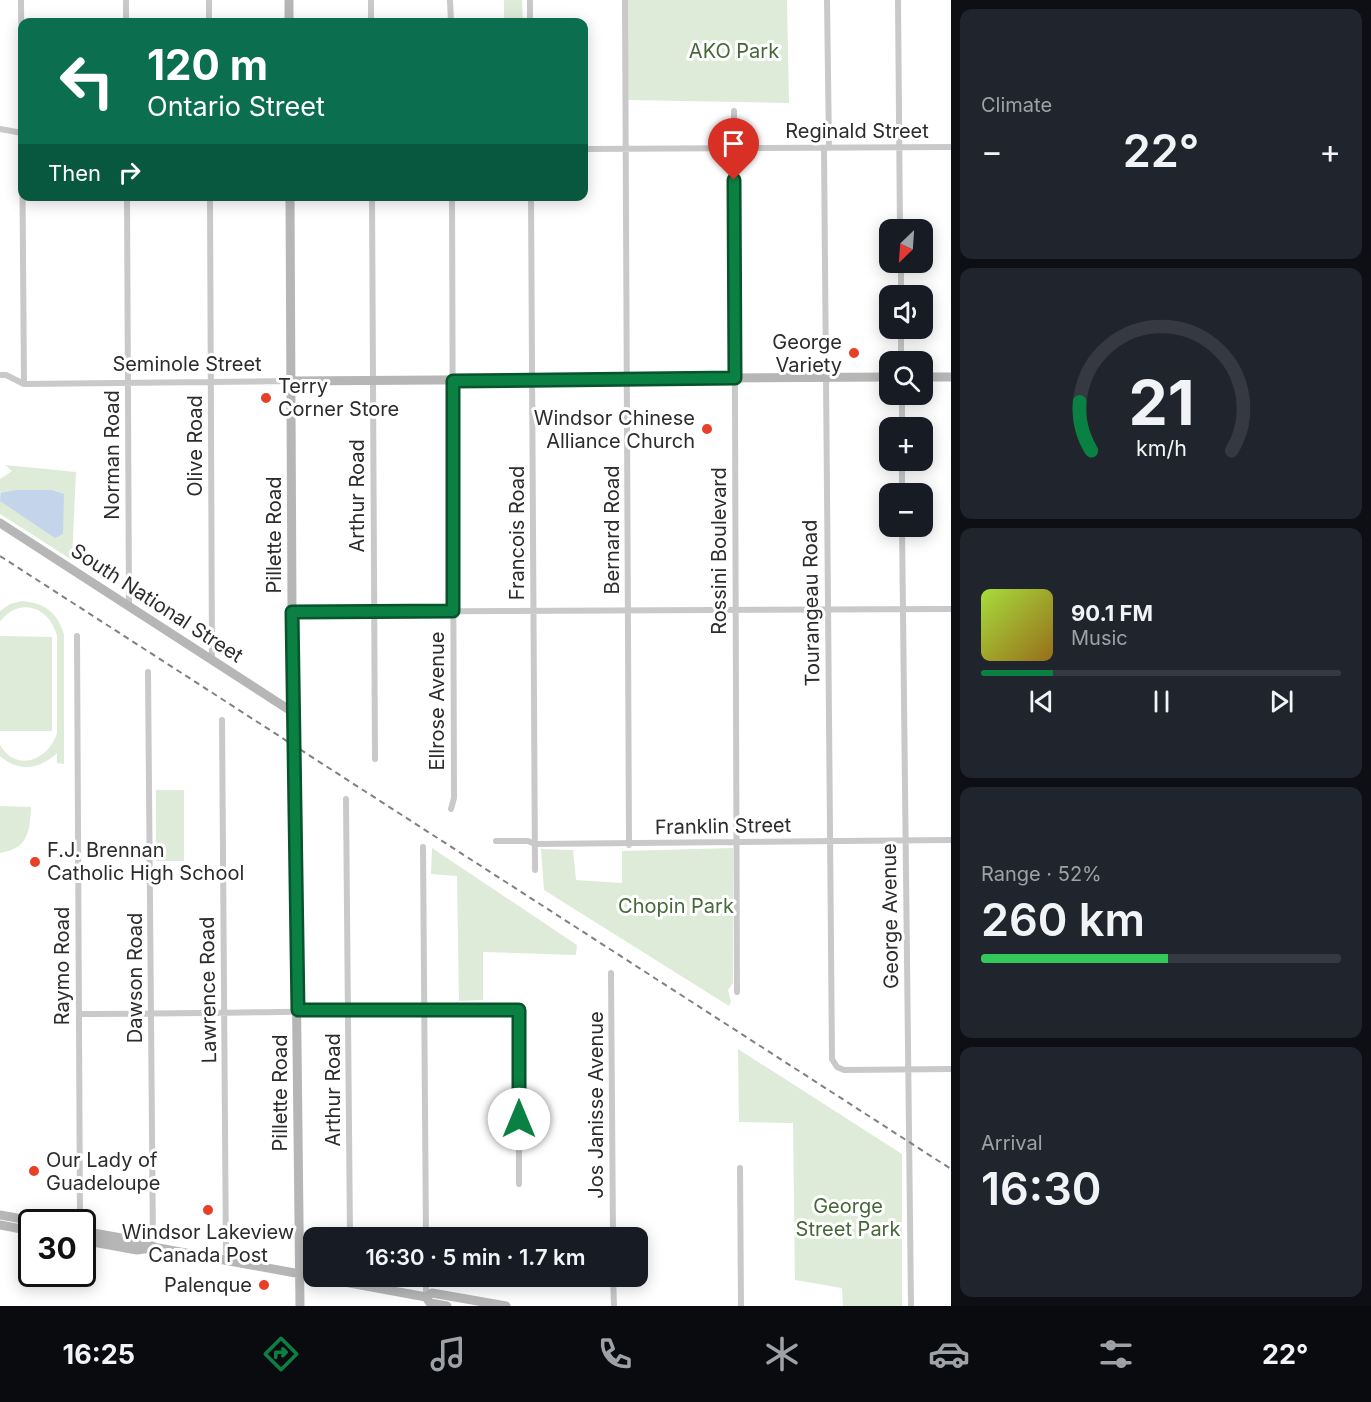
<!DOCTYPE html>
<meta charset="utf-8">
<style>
:root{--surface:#171b24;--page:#20242c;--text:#f1f3f6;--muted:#9ea1a6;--line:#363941;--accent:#0b8043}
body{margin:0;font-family:Inter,sans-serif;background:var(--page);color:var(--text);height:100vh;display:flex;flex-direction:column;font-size:22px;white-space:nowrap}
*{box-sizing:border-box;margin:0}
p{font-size:20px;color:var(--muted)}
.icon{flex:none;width:33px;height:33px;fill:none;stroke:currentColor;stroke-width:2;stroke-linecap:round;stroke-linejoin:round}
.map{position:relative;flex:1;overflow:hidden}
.sheet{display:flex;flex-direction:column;gap:9px;padding:9px;background:#0d0f14;width:420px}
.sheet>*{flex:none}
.banner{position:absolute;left:18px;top:18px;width:570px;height:183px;border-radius:12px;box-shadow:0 3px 15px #0003;background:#0b6e4f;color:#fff;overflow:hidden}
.needle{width:39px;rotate:205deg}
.buttons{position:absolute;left:879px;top:219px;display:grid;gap:12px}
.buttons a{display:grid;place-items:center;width:54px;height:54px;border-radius:12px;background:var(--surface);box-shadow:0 3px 15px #0003;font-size:30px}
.speed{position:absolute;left:18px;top:1209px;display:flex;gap:12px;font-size:30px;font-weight:700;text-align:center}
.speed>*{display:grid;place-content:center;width:78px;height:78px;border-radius:50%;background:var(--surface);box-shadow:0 3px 15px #0003;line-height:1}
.speed .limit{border:3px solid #111;border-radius:9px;background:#fff;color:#111}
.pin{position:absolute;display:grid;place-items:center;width:51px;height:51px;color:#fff;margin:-62px -26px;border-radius:50% 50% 50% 0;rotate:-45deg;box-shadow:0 0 6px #0007}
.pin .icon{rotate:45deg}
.me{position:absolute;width:66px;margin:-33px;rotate:0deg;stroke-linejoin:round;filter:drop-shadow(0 0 4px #0008)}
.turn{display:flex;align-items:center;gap:21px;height:126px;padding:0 30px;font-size:27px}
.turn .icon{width:78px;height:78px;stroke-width:2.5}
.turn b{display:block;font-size:42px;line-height:51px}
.then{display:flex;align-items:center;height:57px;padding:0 30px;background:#0003;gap:12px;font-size:22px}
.big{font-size:45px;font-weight:600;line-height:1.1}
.sheet .tile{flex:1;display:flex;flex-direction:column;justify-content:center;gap:9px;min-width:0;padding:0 21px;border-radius:12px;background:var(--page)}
.sheet .dial{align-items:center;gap:0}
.dial svg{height:156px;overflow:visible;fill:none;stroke:var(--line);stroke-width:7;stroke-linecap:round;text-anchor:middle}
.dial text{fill:var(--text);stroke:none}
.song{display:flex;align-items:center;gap:18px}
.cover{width:72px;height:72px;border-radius:9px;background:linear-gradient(135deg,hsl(80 70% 55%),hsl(40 70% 35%))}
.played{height:6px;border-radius:3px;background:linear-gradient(90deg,var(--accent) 20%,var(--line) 20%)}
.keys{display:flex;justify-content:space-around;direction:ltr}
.heat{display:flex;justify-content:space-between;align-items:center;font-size:33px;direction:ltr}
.charge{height:9px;border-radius:4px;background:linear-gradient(90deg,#34c759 52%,var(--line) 0)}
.trip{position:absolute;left:303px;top:1227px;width:345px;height:60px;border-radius:12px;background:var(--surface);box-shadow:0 3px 15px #0003;font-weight:600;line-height:60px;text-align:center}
.dock{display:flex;height:96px;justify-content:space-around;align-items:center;background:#090b0e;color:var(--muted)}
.dock .icon{width:42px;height:42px}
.dock .on{color:var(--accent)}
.dock b{font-size:27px;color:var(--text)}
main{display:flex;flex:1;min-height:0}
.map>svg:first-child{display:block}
</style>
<main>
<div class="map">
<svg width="951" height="1306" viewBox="0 0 951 1306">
<rect width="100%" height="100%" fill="#fff"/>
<!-- green -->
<path fill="#dfebd9" d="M504,0H522L523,22H504Z
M627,0H787L789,103L628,100Z
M5,465L76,472L72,560L0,514V479L12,471Z
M22,601C45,603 58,613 64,635V764L57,763V753C40,769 19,773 0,756V745C16,773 49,760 57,733V636C50,607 19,596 0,622V611L10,604Z
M0,636L52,637V731H0Z
M156,790H184V861H156Z
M0,806L31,807C30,831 28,849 0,853Z
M432,848L577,945L576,955L483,952V1000L459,1001L457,876L431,874Z
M733,848V983L728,990L731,1002L729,1006L544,890L541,849L573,850L576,880L622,883V851Z
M738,1049L902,1154V1306H843L842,1288L795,1280L793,1123L739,1122Z"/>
<!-- water -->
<path fill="#c4d5eb" d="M16,490H52L64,494L63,534L55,538L0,501L1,493Z"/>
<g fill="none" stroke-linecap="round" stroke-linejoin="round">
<!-- street -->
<path stroke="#c9c9c9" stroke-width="6" d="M21,0L24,384
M126,0V22
M209,0V22
M371,0V22
M450,0L451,22
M530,0V22
M625,0L629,845
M827,0L829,148
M898,0L900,230
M734,111L737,992
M0,129L22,133
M824,148L832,1059L837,1067L844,1070L951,1069
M584,149L951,147
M127,196L129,606
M210,196L212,660
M372,196L375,759
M531,196L535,870
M901,262V296
M901,328V362
M0,375H6L24,384L292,381
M902,394V428
M902,460V494
M902,526L911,1306
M292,612L951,609
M77,636L80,1222
M148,672L153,1247
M222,720L226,1261
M346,799L350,1238
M451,809L454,798L452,196
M496,841H528L535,844L951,840
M423,847L426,1238
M611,973L613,1238
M79,1014C226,1014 372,1009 519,1010V1184
M740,1168L741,1306
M426,1276V1297
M613,1276L614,1306"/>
<!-- secondary -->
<path stroke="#b6b6b6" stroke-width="9" d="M289,0V22
M290,196L292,612L300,1306
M922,377H951
M292,381L890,377
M0,523L294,713
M0,1215L39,1222
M0,1225L32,1231
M82,1231L138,1241L153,1247L426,1297L432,1293L506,1306
M82,1240L137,1250L151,1248
M426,1297L430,1303L447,1306"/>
<!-- rail -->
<path stroke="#818181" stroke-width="2" stroke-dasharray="6 4.5" stroke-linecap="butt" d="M0,556L951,1169"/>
</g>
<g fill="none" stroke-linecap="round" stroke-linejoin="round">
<!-- route casing -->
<g stroke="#07532c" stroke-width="15">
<path id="route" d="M519,1119V1010H298L292,612L453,611V381L735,378L734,180"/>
</g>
<!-- route -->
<use href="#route" stroke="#0b8043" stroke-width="10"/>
</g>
<!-- markers -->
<g fill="#e83f29" stroke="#fff" stroke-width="2">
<circle cx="854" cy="353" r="6"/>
<circle cx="266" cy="398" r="6"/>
<circle cx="707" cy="429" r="6"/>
<circle cx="35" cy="862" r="6"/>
<circle cx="34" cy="1171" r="6"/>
<circle cx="208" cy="1210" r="6"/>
<circle cx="264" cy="1285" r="6"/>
</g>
<g text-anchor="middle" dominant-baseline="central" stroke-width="6" stroke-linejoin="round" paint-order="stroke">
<!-- park labels -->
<g font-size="20" fill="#466839" stroke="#fff">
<text x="734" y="51">AKO Park</text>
<text x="676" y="906">Chopin Park</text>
<text x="848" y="1206">George<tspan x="848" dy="23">Street Park</tspan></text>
</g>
<!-- street labels -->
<g font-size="20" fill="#2c2c2c" stroke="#fff">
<text x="857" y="131">Reginald Street</text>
<text x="187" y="364">Seminole Street</text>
<text transform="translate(195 446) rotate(-90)">Olive Road</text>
<text transform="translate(112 455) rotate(-90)">Norman Road</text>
<text transform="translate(357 496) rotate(-90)">Arthur Road</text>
<text transform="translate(612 530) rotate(-90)">Bernard Road</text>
<text transform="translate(517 533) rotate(-90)">Francois Road</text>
<text transform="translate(274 535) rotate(-90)">Pillette Road</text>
<text transform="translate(719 551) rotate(-90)">Rossini Boulevard</text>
<text transform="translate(157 603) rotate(33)">South National Street</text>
<text transform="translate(811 603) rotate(-91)">Tourangeau Road</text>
<text transform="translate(437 701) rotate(-90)">Ellrose Avenue</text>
<text transform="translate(723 826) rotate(-1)">Franklin Street</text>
<text transform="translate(890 916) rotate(-91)">George Avenue</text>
<text transform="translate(62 966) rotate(-90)">Raymo Road</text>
<text transform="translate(135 978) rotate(-90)">Dawson Road</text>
<text transform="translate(208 990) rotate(-91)">Lawrence Road</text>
<text transform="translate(333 1090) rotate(-90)">Arthur Road</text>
<text transform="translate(280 1093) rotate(-90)">Pillette Road</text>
<text transform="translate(596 1105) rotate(-90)">Jos Janisse Avenue</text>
</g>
<!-- poi labels -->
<g font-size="20" fill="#2c2c2c" stroke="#fff" text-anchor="end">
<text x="842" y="342">George<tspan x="842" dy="23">Variety</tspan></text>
<text x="278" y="386" text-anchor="start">Terry<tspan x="278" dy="23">Corner Store</tspan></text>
<text x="695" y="418">Windsor Chinese<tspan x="695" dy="23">Alliance Church</tspan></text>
<text x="47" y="850" text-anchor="start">F.J. Brennan<tspan x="47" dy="23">Catholic High School</tspan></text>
<text x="46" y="1160" text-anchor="start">Our Lady of<tspan x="46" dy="23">Guadeloupe</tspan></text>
<text x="208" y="1232" text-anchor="middle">Windsor Lakeview<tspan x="208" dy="23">Canada Post</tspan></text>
<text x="252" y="1285">Palenque</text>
</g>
</g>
</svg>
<div class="buttons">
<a><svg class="needle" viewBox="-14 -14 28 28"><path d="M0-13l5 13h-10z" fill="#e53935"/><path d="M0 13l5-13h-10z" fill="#9ea1a6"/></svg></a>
<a><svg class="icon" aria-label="sound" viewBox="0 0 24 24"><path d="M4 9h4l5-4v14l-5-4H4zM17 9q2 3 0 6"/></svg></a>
<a><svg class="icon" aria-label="search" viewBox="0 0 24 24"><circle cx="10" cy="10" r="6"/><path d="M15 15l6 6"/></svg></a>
<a>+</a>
<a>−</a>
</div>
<div class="speed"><div class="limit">30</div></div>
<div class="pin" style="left:734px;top:180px;background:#d93025"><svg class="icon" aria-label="arrive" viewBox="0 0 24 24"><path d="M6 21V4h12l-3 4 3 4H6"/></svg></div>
<svg class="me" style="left:519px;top:1119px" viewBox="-20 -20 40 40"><circle r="19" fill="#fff"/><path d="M0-13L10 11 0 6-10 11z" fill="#0b8043"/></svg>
<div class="trip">16:30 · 5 min · 1.7 km</div>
<div class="banner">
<div class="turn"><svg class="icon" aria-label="left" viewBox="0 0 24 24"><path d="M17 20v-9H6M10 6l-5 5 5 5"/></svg><div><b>120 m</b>Ontario Street</div></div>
<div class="then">Then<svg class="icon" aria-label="right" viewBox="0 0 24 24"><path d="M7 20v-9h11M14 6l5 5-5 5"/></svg></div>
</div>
</div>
<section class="sheet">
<div class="tile"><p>Climate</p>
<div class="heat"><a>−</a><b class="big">22°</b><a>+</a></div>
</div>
<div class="tile dial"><svg viewBox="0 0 100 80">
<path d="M14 69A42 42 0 1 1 86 69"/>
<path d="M14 69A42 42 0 0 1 8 44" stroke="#0b8043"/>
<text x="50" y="56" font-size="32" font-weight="700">21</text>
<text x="50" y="72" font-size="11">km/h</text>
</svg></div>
<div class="tile">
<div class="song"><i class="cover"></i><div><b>90.1 FM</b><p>Music</p></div></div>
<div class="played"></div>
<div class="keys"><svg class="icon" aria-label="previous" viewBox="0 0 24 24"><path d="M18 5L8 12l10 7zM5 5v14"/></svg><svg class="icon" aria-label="pause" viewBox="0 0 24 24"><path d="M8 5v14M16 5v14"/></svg><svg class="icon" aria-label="next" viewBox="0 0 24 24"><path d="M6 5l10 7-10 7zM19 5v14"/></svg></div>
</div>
<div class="tile"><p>Range · 52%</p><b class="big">260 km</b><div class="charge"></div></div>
<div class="tile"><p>Arrival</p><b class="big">16:30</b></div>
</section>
</main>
<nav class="dock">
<b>16:25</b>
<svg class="icon on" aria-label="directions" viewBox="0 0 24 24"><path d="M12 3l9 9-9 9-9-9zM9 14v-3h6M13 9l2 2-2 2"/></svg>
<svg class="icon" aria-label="music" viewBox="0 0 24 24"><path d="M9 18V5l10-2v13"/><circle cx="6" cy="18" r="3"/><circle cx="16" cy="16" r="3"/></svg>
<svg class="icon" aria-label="phone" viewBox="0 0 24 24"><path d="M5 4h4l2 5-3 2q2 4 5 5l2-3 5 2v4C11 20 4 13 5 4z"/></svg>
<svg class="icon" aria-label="climate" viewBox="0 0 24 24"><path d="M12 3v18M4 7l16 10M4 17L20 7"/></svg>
<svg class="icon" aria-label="car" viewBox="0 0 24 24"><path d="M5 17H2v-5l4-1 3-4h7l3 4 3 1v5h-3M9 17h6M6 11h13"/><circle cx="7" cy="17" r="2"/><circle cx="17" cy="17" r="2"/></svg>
<svg class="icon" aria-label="filters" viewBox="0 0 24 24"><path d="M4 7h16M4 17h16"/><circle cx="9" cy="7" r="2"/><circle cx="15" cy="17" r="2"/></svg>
<b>22°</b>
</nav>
